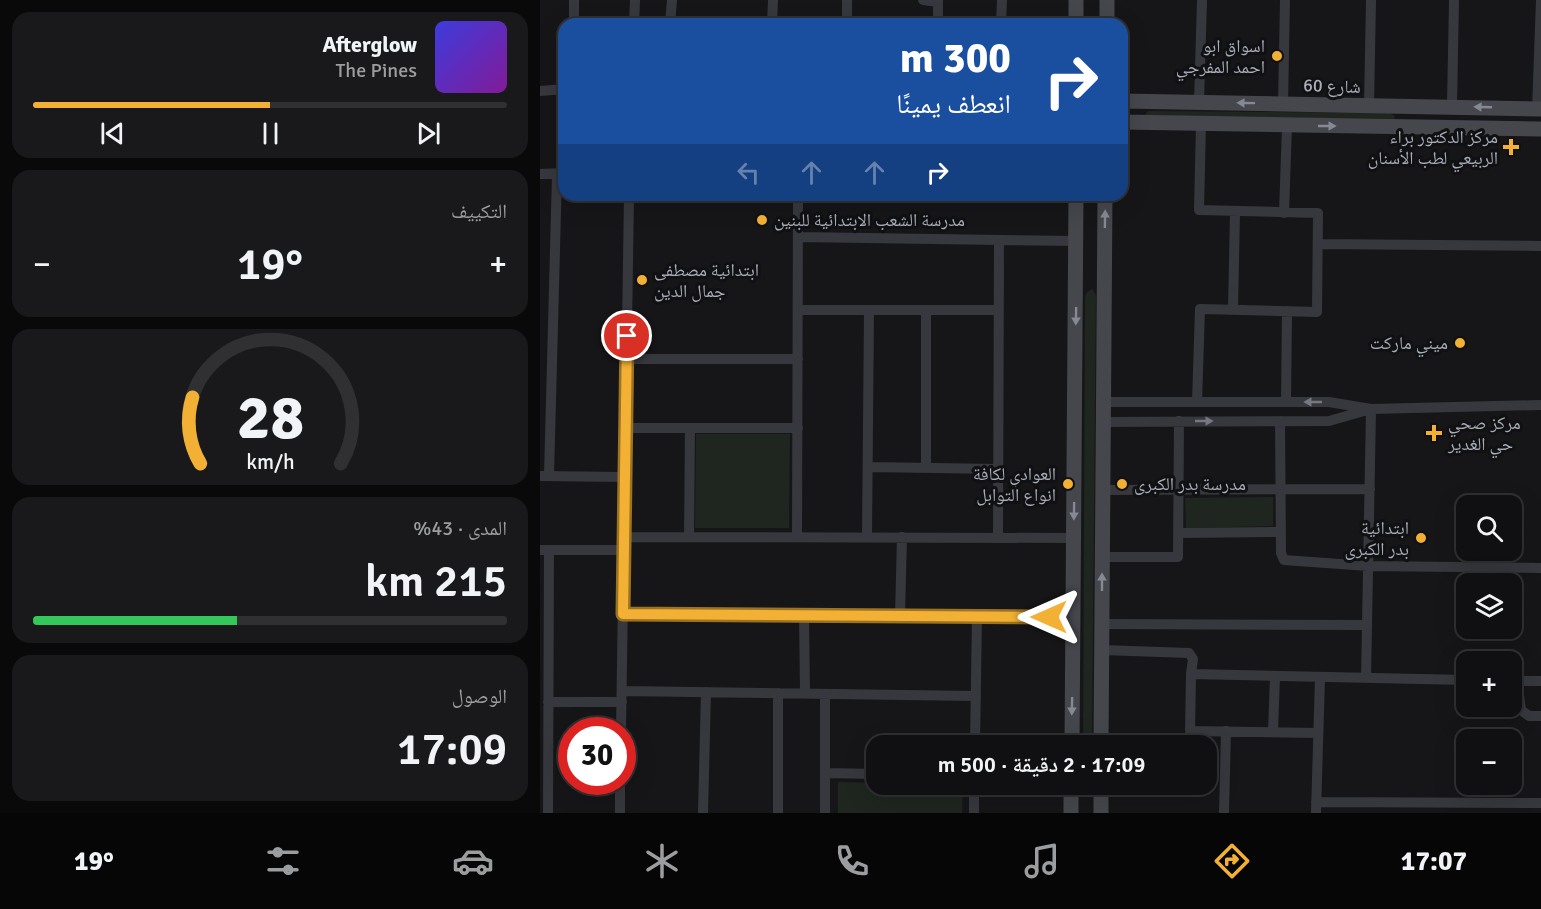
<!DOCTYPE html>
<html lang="ar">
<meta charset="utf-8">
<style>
:root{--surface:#101012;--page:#19191b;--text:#f1f3f6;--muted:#9c9d9f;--line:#303032;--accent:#f2b134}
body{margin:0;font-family:Signika,"Noto Naskh Arabic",sans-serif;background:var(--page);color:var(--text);direction:rtl;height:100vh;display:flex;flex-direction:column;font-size:22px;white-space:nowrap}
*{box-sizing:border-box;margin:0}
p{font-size:20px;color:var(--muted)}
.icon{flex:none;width:33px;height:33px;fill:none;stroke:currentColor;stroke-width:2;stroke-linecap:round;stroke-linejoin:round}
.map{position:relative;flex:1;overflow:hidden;direction:ltr}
.drawer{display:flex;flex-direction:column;gap:12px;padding:12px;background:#09090a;width:540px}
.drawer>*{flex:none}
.guide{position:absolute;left:18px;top:18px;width:570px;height:183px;border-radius:18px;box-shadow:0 6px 24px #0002,0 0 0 2px var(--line);direction:rtl;background:#1a4fa0;color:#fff;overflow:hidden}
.fabs{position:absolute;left:916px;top:495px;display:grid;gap:12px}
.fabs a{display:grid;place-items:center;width:66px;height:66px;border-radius:12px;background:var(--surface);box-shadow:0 6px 24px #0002,0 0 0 2px var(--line);font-size:30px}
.speed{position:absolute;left:18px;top:717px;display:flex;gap:12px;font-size:30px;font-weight:700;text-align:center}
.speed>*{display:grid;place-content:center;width:78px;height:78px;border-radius:50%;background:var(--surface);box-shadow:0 6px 24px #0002,0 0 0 2px var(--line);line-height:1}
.speed .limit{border:9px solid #d22;background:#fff;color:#111}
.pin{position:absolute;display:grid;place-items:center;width:51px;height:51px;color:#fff;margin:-26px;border:3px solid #fff;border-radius:50%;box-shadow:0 2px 6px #0007}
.me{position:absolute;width:66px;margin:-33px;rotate:270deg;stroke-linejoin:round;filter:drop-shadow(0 0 4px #0008)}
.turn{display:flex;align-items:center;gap:21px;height:126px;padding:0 18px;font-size:27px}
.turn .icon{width:78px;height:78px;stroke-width:2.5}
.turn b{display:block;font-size:42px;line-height:51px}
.lanes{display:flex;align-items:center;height:57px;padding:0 18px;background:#0003;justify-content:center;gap:30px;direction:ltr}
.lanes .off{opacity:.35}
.big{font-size:45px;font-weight:600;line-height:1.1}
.drawer .tile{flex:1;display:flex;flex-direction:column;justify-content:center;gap:9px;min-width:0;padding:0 21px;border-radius:18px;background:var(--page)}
.drawer .dial{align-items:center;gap:0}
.dial svg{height:156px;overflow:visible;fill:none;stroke:var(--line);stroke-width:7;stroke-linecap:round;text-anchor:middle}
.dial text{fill:var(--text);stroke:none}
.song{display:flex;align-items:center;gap:18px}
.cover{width:72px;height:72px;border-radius:9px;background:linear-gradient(135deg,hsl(240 70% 55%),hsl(290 70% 35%))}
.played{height:6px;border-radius:3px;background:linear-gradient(90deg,var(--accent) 50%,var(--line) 50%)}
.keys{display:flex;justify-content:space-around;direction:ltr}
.heat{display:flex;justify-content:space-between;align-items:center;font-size:33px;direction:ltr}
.charge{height:9px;border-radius:4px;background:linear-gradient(90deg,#34c759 43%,var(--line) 0)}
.trip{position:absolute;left:326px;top:735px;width:351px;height:60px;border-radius:18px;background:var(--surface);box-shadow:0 6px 24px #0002,0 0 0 2px var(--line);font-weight:600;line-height:60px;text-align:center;direction:rtl}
.tab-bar{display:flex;height:96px;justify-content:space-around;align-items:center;background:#060607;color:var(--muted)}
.tab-bar .icon{width:42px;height:42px}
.tab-bar .current{color:var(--accent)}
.tab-bar b{font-size:27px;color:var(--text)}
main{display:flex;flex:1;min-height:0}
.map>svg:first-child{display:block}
</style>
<main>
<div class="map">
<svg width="1001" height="813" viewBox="0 0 1001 813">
<rect width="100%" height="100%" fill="#161618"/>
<!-- green -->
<path fill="#1e261f" d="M608,111L849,113L854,115L855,119L604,116Z
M553,289L556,296L552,745L543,746L545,297L547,292Z
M156,434H250L249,528H155Z
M733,497V526L646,528L645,498Z
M298,782L423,785L422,813H298Z"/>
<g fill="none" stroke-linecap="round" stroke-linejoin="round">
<!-- street -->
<path stroke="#37383d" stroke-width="10" d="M383,0L398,2
M34,24V0
M94,24L95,0
M130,24L132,0
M232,24L233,0
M307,24V0
M398,24V0
M461,24L462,0
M0,91L24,89
M659,102L662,0
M743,104L745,0
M912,105L914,0
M829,106L831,0
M997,109L1001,0
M0,174L24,173
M744,213L747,126
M258,237L536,241
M778,244L1001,246
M258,310H459
M693,310L695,211
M87,359H258
M564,402H789L831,409L1001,405
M657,402L660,309L777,312L778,213L659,210L661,123
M746,402L747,311
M740,421L741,553L744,560L828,566L1001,568
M564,422L789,421L831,409
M86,428H258
M328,467L459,469
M386,468V310
M0,476L85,477
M9,476L17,174
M563,490L830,489
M639,533L740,532
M84,537L533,538
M149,537L150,428
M257,537L258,195
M327,537L329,310
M458,538L459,240
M0,550H84
M562,557H638L639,421
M83,614L533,617
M264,615L265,694
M360,616L362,537
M562,624L827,625
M562,650L649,653L653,659L651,674L927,680
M651,674L650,731L778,733
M826,678L831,409
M972,681H1001
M977,681L981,710L989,716H1001
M82,691L436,696
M8,702H82
M81,730L89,195
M733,732L735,676
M435,746L437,616
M285,773L336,774
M776,802L1001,803
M8,813L9,550
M80,813V782
M163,813L166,692
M238,813V693
M285,813V694
M434,813V784
M684,813L686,731
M776,813L780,677"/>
<!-- secondary -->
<path stroke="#45474d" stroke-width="15" d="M536,24V0
M567,24V0
M582,101L1001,109
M582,122L1001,129
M532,746L536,195
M561,746L565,195
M531,813V784
M561,813V784"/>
</g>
<!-- one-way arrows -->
<defs><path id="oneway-solid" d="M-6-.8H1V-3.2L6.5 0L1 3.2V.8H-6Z" transform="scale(1.5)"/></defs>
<g fill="#858993">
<use href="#oneway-solid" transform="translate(706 103) rotate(-179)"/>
<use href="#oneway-solid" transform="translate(943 107) rotate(-178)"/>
<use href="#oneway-solid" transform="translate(787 126)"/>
<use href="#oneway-solid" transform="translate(565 219) rotate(-89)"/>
<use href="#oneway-solid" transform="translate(536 316) rotate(91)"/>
<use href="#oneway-solid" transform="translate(534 511) rotate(91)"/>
<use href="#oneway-solid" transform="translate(562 582) rotate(-90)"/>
<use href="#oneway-solid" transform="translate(532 706) rotate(91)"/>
</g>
<g fill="#757881">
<use href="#oneway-solid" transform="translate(773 402) rotate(-180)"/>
<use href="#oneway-solid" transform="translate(664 421)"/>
</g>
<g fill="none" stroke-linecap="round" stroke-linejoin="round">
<!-- route casing -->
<g stroke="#9d7322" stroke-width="15">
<path id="route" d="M87,336L83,614L509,617"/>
</g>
<!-- route -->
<use href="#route" stroke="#f2b134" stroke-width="10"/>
</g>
<!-- markers -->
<g fill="#f2b134" stroke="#111113" stroke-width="2">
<circle cx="737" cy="56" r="6"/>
<path d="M968 138h6v6h6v6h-6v6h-6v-6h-6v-6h6z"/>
<circle cx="222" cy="220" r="6"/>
<circle cx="102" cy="280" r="6"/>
<circle cx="920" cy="343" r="6"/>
<path d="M891 424h6v6h6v6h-6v6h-6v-6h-6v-6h6z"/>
<circle cx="528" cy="484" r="6"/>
<circle cx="582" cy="484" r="6"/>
<circle cx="881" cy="538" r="6"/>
</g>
<g text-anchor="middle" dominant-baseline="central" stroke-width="6" stroke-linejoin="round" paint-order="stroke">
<!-- poi labels -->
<g font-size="18" fill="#a8adb8" stroke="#111113" text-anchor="end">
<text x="725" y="46">اسواق ابو<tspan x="725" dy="21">احمد المفرجي</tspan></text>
<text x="958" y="137">مركز الدكتور براء<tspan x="958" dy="21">الربيعي لطب الأسنان</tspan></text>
<text x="234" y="220" text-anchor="start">مدرسة الشعب الابتدائية للبنين</text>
<text x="114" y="270" text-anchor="start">ابتدائية مصطفى<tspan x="114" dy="21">جمال الدين</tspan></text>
<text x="908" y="343">ميني ماركت</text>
<text x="908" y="423" text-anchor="start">مركز صحي<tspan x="908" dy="21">حي الغدير</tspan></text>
<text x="516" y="474">العوادي لكافة<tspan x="516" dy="21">انواع التوابل</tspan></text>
<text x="594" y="484" text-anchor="start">مدرسة بدر الكبرى</text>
<text x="869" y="528">ابتدائية<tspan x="869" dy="21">بدر الكبرى</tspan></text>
</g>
<!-- street labels -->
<g font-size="18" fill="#a8adb8" stroke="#111113">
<text transform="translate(792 86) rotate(2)">شارع 60</text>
</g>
</g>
</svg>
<div class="fabs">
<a><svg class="icon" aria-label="search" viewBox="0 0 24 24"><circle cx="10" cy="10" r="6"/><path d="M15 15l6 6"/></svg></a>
<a><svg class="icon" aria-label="layers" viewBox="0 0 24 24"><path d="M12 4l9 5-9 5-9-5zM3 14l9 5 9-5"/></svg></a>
<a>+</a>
<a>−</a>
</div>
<div class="speed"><div class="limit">30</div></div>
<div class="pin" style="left:87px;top:336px;background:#d93025"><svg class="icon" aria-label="arrive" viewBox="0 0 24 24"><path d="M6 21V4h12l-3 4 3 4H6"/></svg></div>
<svg class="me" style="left:509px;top:617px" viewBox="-20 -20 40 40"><path d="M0-17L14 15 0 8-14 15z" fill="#f2b134" stroke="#fff" stroke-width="4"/></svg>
<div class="trip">17:09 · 2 دقيقة · 500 m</div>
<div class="guide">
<div class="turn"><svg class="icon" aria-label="right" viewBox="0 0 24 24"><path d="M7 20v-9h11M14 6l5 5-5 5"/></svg><div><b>300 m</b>انعطف يمينًا</div></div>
<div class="lanes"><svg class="icon off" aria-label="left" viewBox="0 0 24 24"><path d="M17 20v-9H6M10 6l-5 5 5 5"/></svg><svg class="icon off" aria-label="ahead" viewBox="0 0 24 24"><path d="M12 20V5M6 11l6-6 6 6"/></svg><svg class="icon off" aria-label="ahead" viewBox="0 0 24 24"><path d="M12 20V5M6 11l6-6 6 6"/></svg><svg class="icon" aria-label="right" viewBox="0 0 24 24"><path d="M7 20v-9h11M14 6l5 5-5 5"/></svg></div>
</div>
</div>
<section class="drawer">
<div class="tile">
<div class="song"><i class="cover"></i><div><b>Afterglow</b><p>The Pines</p></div></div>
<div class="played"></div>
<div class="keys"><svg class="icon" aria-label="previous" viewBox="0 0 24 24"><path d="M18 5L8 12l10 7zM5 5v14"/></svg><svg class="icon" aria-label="pause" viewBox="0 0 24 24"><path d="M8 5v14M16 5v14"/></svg><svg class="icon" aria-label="next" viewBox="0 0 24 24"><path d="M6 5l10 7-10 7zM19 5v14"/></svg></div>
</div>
<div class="tile"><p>التكييف</p>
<div class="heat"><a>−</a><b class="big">19°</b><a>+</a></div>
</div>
<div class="tile dial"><svg viewBox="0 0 100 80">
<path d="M14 69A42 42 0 1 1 86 69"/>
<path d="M14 69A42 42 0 0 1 10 35" stroke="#f2b134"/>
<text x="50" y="56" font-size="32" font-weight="700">28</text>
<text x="50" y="72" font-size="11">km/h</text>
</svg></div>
<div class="tile"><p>المدى · 43%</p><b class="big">215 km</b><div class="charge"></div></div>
<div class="tile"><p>الوصول</p><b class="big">17:09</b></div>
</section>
</main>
<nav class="tab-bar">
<b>17:07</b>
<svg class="icon current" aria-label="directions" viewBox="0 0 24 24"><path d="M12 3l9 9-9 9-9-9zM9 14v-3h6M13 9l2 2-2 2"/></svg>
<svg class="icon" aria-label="music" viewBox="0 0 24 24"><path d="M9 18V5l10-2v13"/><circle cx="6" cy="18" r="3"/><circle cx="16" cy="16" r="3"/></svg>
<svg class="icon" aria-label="phone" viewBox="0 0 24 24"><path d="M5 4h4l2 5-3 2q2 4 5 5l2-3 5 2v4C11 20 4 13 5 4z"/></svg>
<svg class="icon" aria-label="climate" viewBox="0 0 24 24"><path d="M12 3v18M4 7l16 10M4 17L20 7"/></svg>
<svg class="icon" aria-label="car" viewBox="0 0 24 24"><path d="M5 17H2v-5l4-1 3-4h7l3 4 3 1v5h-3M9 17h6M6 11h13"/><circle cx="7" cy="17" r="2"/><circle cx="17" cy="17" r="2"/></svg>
<svg class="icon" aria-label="filters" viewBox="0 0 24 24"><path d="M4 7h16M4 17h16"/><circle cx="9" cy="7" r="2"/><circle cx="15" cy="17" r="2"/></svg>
<b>19°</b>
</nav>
